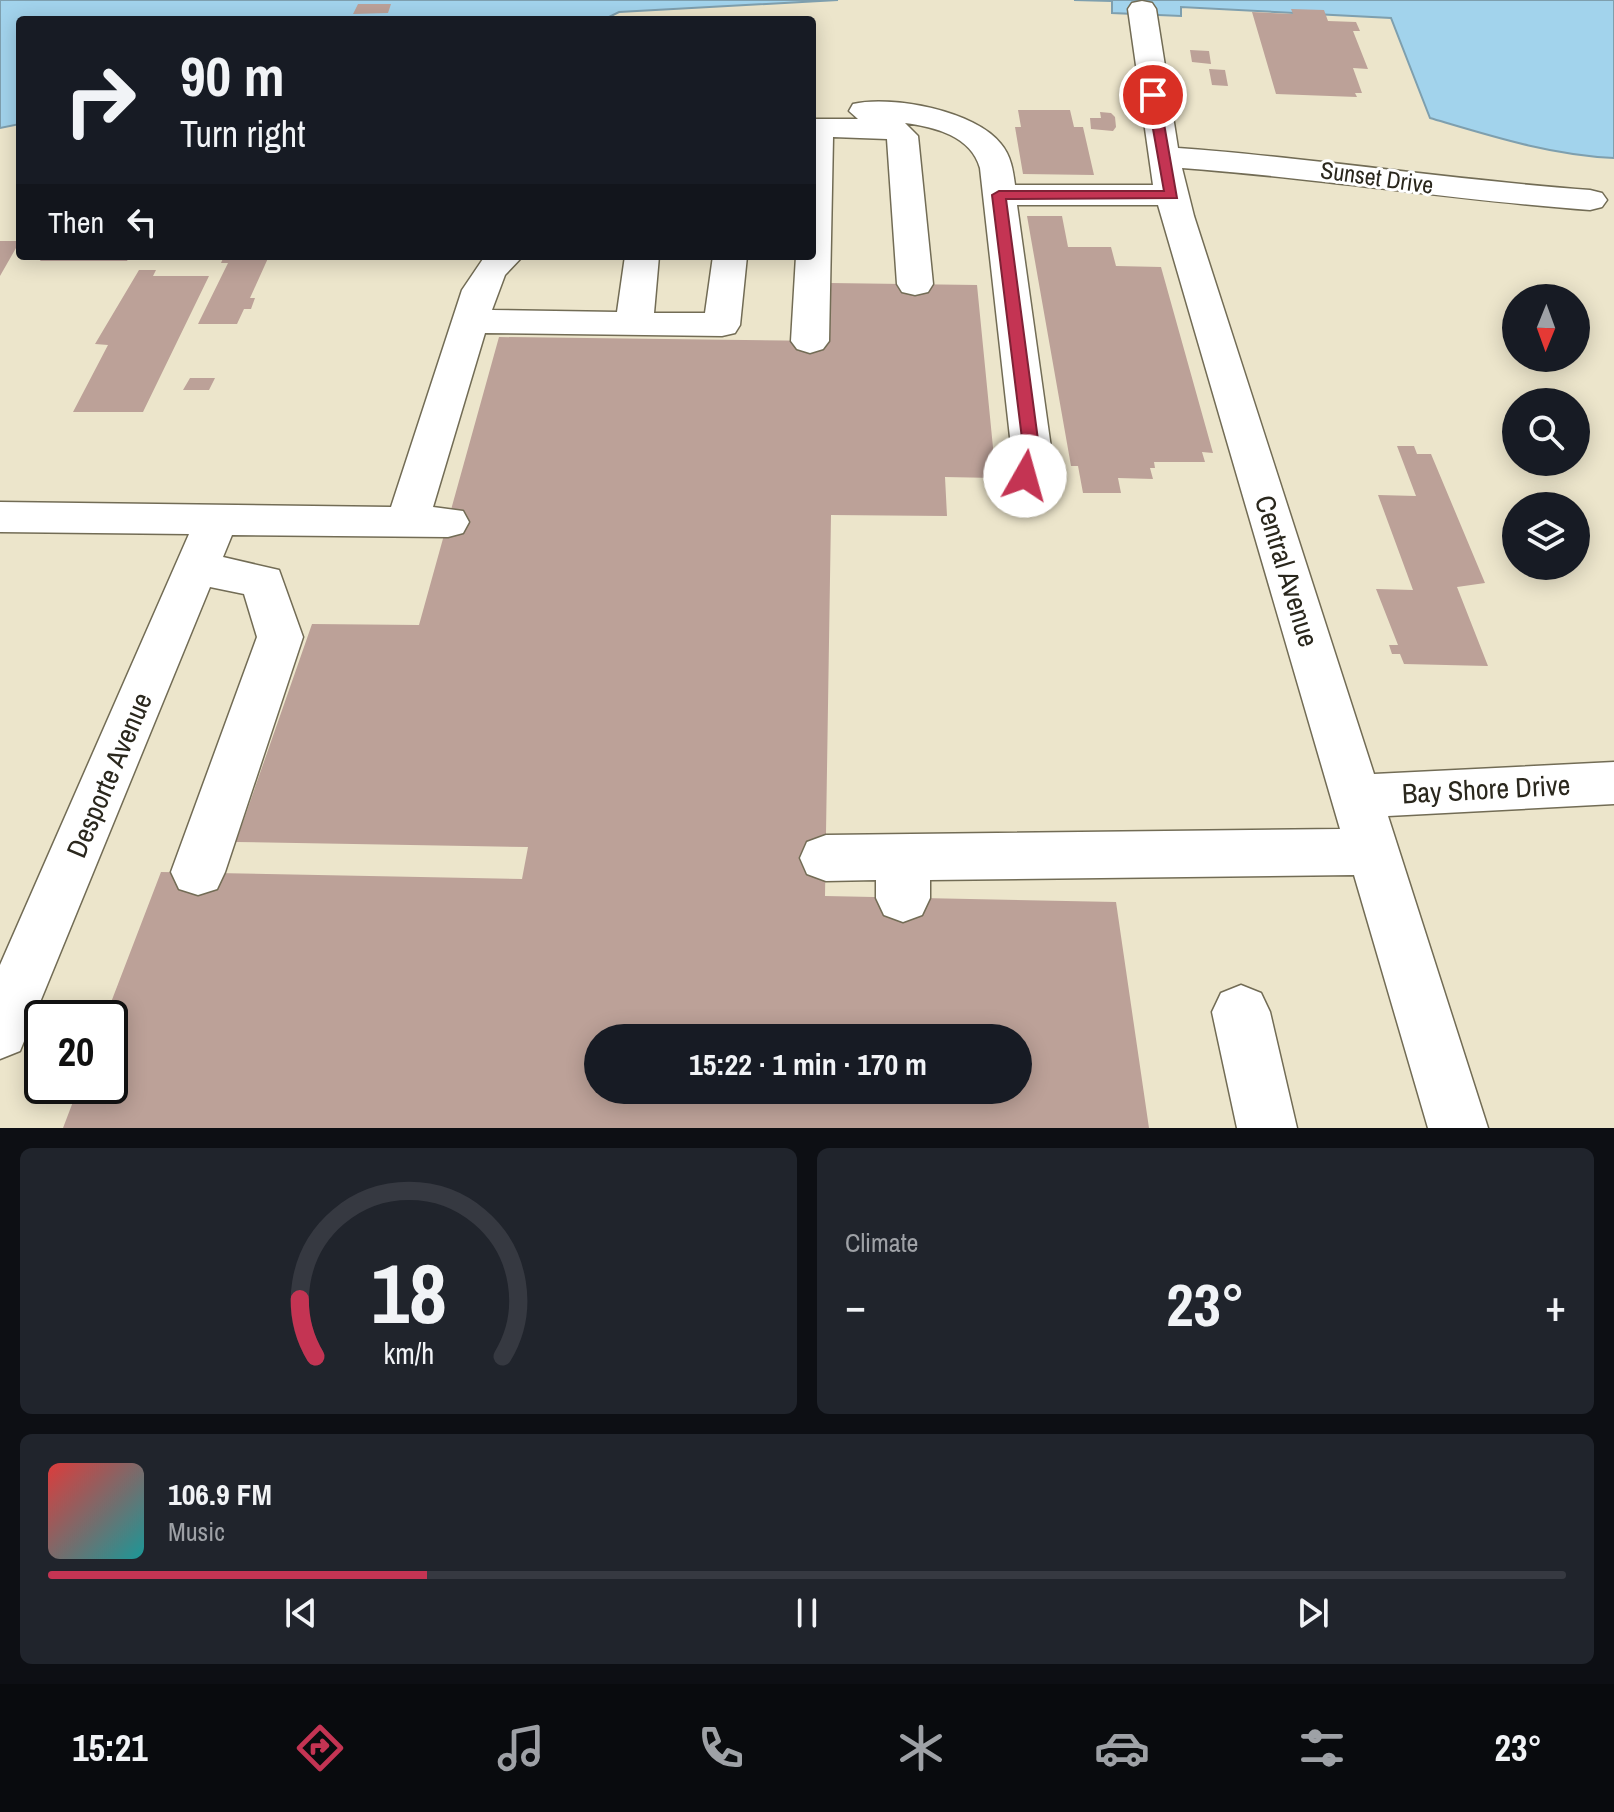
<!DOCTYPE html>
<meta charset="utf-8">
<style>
:root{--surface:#171b24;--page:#20242c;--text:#f1f3f6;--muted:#9ea1a6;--line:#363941;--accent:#c43453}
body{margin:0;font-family:"Archivo Narrow",sans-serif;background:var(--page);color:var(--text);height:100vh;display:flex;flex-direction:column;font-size:30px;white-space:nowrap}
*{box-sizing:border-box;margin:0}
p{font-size:26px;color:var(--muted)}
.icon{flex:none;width:44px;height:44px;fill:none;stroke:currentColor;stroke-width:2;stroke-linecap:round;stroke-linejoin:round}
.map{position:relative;height:1128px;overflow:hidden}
.panel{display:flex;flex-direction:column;gap:20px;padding:20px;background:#0d0f14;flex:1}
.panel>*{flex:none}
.hud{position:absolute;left:16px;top:16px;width:800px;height:244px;border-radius:8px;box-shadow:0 4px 20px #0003;background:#171b24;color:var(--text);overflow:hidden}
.needle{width:52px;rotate:181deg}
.fabs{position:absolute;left:1502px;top:284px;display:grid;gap:16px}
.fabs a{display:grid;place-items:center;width:88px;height:88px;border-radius:50%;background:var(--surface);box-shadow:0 4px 20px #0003;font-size:40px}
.speed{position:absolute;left:24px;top:1000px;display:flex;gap:16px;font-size:40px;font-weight:700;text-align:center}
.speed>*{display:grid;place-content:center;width:104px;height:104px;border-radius:50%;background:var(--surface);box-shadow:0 4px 20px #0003;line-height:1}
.speed .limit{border:4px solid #111;border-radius:12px;background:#fff;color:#111}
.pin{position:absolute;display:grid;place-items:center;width:68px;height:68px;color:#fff;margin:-34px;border:4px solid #fff;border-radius:50%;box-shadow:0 2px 8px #0007}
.me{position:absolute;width:88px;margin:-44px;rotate:7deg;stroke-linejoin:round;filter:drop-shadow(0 0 6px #0008)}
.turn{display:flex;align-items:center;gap:28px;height:168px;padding:0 32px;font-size:36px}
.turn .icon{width:104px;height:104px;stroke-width:2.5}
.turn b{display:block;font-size:56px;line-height:68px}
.then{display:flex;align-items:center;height:76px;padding:0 32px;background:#0003;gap:16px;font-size:30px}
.big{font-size:60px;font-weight:700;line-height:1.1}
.panel .widget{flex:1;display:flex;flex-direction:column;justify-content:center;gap:12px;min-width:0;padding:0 28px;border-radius:12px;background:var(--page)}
.panel .dial{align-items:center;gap:0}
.dial svg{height:208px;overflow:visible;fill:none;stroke:var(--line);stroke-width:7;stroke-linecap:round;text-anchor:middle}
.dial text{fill:var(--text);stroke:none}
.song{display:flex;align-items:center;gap:24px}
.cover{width:96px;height:96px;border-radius:12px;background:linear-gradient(135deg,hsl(0 70% 55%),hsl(180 70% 35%))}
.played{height:8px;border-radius:4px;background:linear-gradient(90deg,var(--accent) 25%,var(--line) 25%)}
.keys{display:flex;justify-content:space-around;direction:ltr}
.heat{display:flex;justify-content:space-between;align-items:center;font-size:44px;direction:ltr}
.panel .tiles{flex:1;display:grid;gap:20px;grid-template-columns:1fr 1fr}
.widget:last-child{grid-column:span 2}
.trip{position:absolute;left:584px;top:1024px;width:448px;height:80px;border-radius:40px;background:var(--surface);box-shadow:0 4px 20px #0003;font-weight:700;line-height:80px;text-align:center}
.tabs{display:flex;height:128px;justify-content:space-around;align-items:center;background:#090b0e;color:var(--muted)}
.tabs .icon{width:56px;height:56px}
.tabs .selected{color:var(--accent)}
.tabs b{font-size:36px;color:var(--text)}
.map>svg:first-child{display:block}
</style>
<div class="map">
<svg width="1614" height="1128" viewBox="0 0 1614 1128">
<rect width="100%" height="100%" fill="#ece5cb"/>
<!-- water -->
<path fill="#a2d3ec" stroke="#7e9fae" stroke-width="2" d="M0,0H838L619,12L603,20H20V124L0,128Z
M1074,0H1614V158C1550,155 1491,136 1430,118L1391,18L1181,7V16L1112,13V1Z"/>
<!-- building -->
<path fill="#bca198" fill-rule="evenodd" d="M358,4H391L388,13L353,14Z
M1291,9L1324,10L1328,21L1356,22L1360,31H1353L1368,69L1353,68L1362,93H1355L1357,97L1276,94L1252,12L1293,14Z
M1190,50L1209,51L1211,64L1192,62Z
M1209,69L1225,70L1228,86L1212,85Z
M1018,110H1070L1074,127H1083L1094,175L1023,174L1015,127H1021Z
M1100,112L1111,113L1115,117L1116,127L1113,131L1091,129L1090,118H1101Z
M1027,216H1062L1068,247H1111L1116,266L1161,267L1213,453L1202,452L1205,462H1154L1155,468H1150L1153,479L1118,478L1121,493H1083L1078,466H1071Z
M0,241H20L0,276Z
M43,256H130L127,261H40Z
M224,256H269L250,298H255L251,309H244L237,324H198L228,263H221Z
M139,270H156L153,276H209L143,412H73L108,345L95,344Z
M830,283L977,285L996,478L945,477L947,516L831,515L825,896L1116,902L1149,1128H63L79,1086H110V1018H105L161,872L522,879L528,847L236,842L312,624L419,625L499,337L829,341ZM598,1038H1018V1090H598Z
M190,378H215L209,390H183Z
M1397,446H1414L1417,454H1431L1485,583L1457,587L1488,666L1404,664L1400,654H1392L1389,645H1398L1376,589L1413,590L1378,495L1416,496Z"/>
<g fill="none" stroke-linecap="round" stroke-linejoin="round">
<!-- minor casing -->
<g stroke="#726c55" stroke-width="3">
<path id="minor" d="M1142,1L1152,3L1156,9L1178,148C1316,158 1452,180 1590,190L1602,193L1607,200L1602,207L1590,210C1453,200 1318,178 1182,168L1194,216L1374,774L1614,762V804L1388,816L1488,1128H1428L1354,875L930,880V898L922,915L903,922L884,915L876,898V880L826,881L807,874L800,858L807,842L826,835L1340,829L1158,205H1017L1052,455L1040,486L1025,490L1010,486L1004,476L1012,455L980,168C971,136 935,127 905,123L918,136L933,284L928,292L915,295L902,292L897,284L887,139L833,137L829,341L823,349L810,353L797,349L791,341L796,256H812V119H858L849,111L853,104C892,95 976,111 1001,144C1011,156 1013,170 1015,185H1153L1128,9L1132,3Z
M485,256H523L505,275L492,310L617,312L625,256H659L654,313H705L713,256H747L740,325L735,333L722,336L485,333L433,507L463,511L469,522L463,533L448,537L232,535L223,557L279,570L303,637L225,872L217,889L198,895L179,889L171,872L257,637L244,594L210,587L20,1051L0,1059V965L189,534L0,532V502L391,507L462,290Z
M1241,985L1261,993L1270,1012L1297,1128H1237L1212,1012L1221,993Z"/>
</g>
<!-- minor -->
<use href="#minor" fill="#fff" fill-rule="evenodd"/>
</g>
<!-- route -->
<path fill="#c43453" stroke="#7f2236" stroke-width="2" d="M1153,92L1159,95L1177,198L1006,199L1040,455L1031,480H1019L1016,476L1024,455L992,195L999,191H1164L1147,95Z"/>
<g text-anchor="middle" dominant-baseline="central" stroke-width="6" stroke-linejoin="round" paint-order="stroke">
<!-- far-street labels -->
<g font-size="24" fill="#2a271d" stroke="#fff">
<text transform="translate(1377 177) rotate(8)">Sunset Drive</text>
</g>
<!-- street labels -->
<g font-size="28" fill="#2a271d" stroke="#fff">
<text transform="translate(1287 571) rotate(73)">Central Avenue</text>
<text transform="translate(109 775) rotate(-67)">Desporte Avenue</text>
<text transform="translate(1486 789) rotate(-3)">Bay Shore Drive</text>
</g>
</g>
</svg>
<div class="fabs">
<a><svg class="needle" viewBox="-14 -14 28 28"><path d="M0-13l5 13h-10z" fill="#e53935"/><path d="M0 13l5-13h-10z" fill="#9ea1a6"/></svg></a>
<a><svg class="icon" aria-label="search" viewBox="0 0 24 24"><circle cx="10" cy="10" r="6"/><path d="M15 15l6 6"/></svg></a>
<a><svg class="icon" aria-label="layers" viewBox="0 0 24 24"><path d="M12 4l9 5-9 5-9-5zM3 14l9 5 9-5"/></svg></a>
</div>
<div class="speed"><div class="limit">20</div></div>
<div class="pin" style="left:1153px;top:95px;background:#d93025"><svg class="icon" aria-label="arrive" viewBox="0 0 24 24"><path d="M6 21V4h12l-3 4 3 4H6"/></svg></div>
<svg class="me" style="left:1025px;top:476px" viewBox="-20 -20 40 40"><circle r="19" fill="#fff"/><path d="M0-13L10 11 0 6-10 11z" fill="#c43453"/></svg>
<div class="trip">15:22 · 1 min · 170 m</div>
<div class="hud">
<div class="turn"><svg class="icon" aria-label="right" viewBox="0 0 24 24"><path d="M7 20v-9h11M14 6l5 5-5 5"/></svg><div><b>90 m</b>Turn right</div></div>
<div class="then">Then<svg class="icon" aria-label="left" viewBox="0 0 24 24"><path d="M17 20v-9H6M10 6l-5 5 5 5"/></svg></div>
</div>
</div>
<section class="panel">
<div class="tiles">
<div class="widget dial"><svg viewBox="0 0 100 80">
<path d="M14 69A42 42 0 1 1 86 69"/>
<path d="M14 69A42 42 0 0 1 8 47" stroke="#c43453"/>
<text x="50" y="56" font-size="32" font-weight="700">18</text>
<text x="50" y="72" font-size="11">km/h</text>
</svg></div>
<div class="widget"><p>Climate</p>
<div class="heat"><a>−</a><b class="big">23°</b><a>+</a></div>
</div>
<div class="widget">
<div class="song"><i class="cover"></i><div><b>106.9 FM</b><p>Music</p></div></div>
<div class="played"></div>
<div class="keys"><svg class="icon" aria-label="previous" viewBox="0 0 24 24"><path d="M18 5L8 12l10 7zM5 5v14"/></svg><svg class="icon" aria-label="pause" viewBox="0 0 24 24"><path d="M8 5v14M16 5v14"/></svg><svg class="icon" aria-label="next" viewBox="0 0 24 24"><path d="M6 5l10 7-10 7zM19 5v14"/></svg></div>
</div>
</div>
</section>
<nav class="tabs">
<b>15:21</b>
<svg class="icon selected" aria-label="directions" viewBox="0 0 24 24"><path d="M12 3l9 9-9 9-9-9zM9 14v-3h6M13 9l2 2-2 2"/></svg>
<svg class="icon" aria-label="music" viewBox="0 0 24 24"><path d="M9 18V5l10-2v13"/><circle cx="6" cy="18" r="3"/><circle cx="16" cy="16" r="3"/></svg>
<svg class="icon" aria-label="phone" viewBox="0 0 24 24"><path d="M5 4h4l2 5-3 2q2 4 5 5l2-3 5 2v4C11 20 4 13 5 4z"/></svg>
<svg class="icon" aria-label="climate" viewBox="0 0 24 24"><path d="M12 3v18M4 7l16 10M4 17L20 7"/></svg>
<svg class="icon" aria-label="car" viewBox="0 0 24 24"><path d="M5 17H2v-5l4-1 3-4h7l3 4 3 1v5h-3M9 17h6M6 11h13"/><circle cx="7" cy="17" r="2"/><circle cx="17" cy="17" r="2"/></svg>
<svg class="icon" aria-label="filters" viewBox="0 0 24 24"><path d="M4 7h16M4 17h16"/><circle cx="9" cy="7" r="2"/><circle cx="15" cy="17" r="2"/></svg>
<b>23°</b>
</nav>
